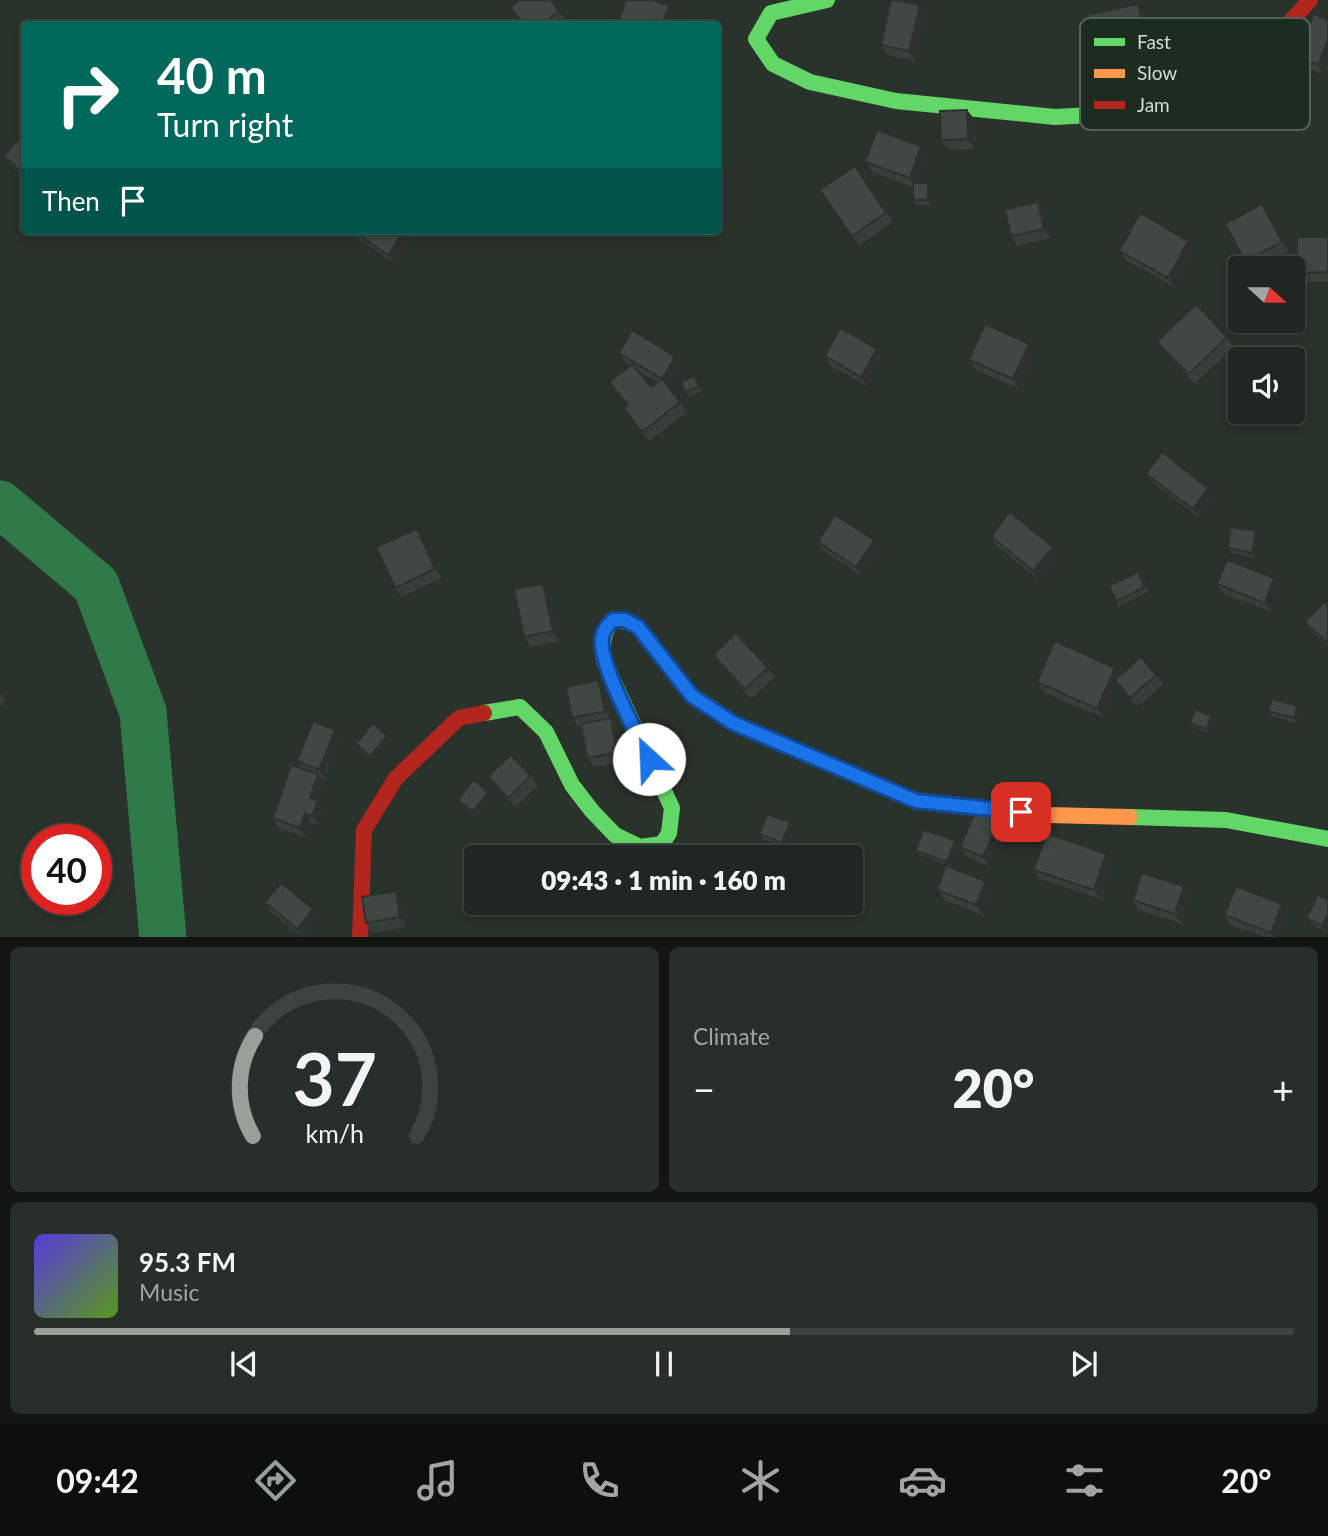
<!DOCTYPE html>
<meta charset="utf-8">
<style>
:root{--surface:#202621;--page:#282e2a;--text:#f1f3f6;--muted:#a2a5a5;--line:#3d433f;--accent:#97a099}
body{margin:0;font-family:Lato,sans-serif;background:var(--page);color:var(--text);height:100vh;display:flex;flex-direction:column;font-size:26px;white-space:nowrap}
*{box-sizing:border-box;margin:0}
p{font-size:23px;color:var(--muted)}
.icon{flex:none;width:38px;height:38px;fill:none;stroke:currentColor;stroke-width:2;stroke-linecap:round;stroke-linejoin:round}
.map{position:relative;height:937px;overflow:hidden}
.side{display:flex;flex-direction:column;gap:10px;padding:10px;background:#121512;flex:1}
.side>*{flex:none}
.banner{position:absolute;left:21px;top:21px;width:700px;height:214px;border-radius:7px;box-shadow:0 4px 10px #0003,0 0 0 2px var(--line);background:#00695c;color:#fff;overflow:hidden}
.needle{width:46px;rotate:111deg}
.buttons{position:absolute;left:1228px;top:256px;display:grid;gap:14px}
.buttons a{display:grid;place-items:center;width:77px;height:77px;border-radius:7px;background:var(--surface);box-shadow:0 4px 10px #0003,0 0 0 2px var(--line);font-size:35px}
.speed{position:absolute;left:21px;top:824px;display:flex;gap:14px;font-size:35px;font-weight:700;text-align:center}
.speed>*{display:grid;place-content:center;width:91px;height:91px;border-radius:50%;background:var(--surface);box-shadow:0 4px 10px #0003,0 0 0 2px var(--line);line-height:1}
.speed .limit{border:10px solid #d22;background:#fff;color:#111}
.pin{position:absolute;display:grid;place-items:center;width:60px;height:60px;color:#fff;margin:-30px;border-radius:14px;box-shadow:0 4px 10px #0006}
.me{position:absolute;width:77px;margin:-38px;rotate:335deg;stroke-linejoin:round;filter:drop-shadow(0 0 5px #0008)}
.turn{display:flex;align-items:center;gap:24px;height:147px;padding:0 21px;font-size:32px}
.turn .icon{width:91px;height:91px;stroke-width:2.5}
.turn b{display:block;font-size:49px;line-height:60px}
.then{display:flex;align-items:center;height:66px;padding:0 21px;background:#0003;gap:14px;font-size:26px}
.big{font-size:52px;font-weight:800;line-height:1.1}
.side .card{flex:1;display:flex;flex-direction:column;justify-content:center;gap:10px;min-width:0;padding:0 24px;border-radius:10px;background:var(--page)}
.side .dial{align-items:center;gap:0}
.dial svg{height:182px;overflow:visible;fill:none;stroke:var(--line);stroke-width:7;stroke-linecap:round;text-anchor:middle}
.dial text{fill:var(--text);stroke:none}
.song{display:flex;align-items:center;gap:21px}
.cover{width:84px;height:84px;border-radius:10px;background:linear-gradient(135deg,hsl(250 70% 55%),hsl(90 70% 35%))}
.played{height:7px;border-radius:4px;background:linear-gradient(90deg,var(--accent) 60%,var(--line) 60%)}
.keys{display:flex;justify-content:space-around;direction:ltr}
.heat{display:flex;justify-content:space-between;align-items:center;font-size:38px;direction:ltr}
.side .tiles{flex:1;display:grid;gap:10px;grid-template-columns:1fr 1fr}
.card:last-child{grid-column:span 2}
.trip{position:absolute;left:464px;top:845px;width:399px;height:70px;border-radius:7px;background:var(--surface);box-shadow:0 4px 10px #0003,0 0 0 2px var(--line);font-weight:800;line-height:70px;text-align:center}
.menu{display:flex;height:112px;justify-content:space-around;align-items:center;background:#0d0f0d;color:var(--muted)}
.menu .icon{width:49px;height:49px}
.menu .active{color:var(--accent)}
.menu b{font-size:32px;color:var(--text)}
.map>svg:first-child{display:block}
</style>
<div class="map">
<svg width="1328" height="938" viewBox="0 0 1328 938">
<rect width="100%" height="100%" fill="#2a322c"/>
<g fill="none" stroke-linecap="round" stroke-linejoin="round">
<!-- river -->
<path stroke="#2f7a48" stroke-width="47" d="M0,504L96,585L143,712L163,938"/>
<!-- fast -->
<path stroke="#63d668" stroke-width="16" d="M827,0L771,13L756,39L773,64L810,82L896,101L1055,117L1127,113L1178,98L1239,65
M484,713L520,707L546,732L572,785L592,811L615,835L640,847L662,844L669,833L672,808L604,661C602,645 602,633 613,620L628,622
M1130,817L1226,820L1328,839"/>
<!-- slow -->
<path stroke="#ff974d" stroke-width="16" d="M628,622L638,627L692,696L733,723L916,801L1047,815L1130,817"/>
<!-- jam -->
<path stroke="#b3261e" stroke-width="16" d="M1239,65L1263,52L1310,0
M360,938L364,830L396,778L459,718L484,713"/>
</g>
<!-- wall -->
<path fill="#383e3a" fill-rule="evenodd" d="M1138,4L1144,13L1151,42L1101,53L1095,44Z
M920,5L926,15L916,61L887,55L881,45Z
M510,8L559,11L566,20L561,24H522Z
M1328,20V66L1324,75L1303,66L1296,56Z
M967,110L974,119L975,149L948,150L941,140Z
M24,134V178L11,165L4,155Z
M928,156L918,183H928L931,188V205H916L913,200V187L872,172L865,162Z
M855,166L893,222L859,246L820,190Z
M1038,202L1045,212L1050,238L1017,246L1011,236Z
M1269,213L1289,251L1258,268H1250L1245,261Z
M353,231H417L395,264L360,240Z
M1328,237V282H1304L1297,273Z
M1119,251H1195L1174,287L1126,260Z
M1227,337L1234,347L1195,384L1164,351L1157,342Z
M1029,344L1036,353L1020,389L976,370L969,360Z
M619,353L675,357L682,366L669,388L687,412L649,441L624,408L627,405L609,382L630,365L625,362ZM636,369L644,374L658,382L651,387Z
M825,356L883,358L867,386L831,366Z
M698,381L702,391L689,397L685,392Z
M1146,474L1208,488L1215,497L1199,518L1153,483Z
M417,529L423,538L442,578L401,597L395,588Z
M1256,531L1259,536L1255,557L1231,553L1228,548Z
M991,536L1059,556L1040,581L997,546Z
M874,540L880,550L863,577L824,551L818,542Z
M1142,576L1149,592L1119,606L1116,601Z
M1217,584L1281,588L1272,612L1224,594Z
M550,593L559,641L531,647L524,637Z
M1328,605V646L1312,631L1305,622Z
M713,655L768,668L775,677L751,699L720,664Z
M1120,675H1156L1163,684L1137,707L1118,685L1104,718L1044,692L1037,682Z
M598,680L605,690L611,718L618,728L624,762L594,767L587,758L581,727H579L572,718Z
M0,693L6,701L0,707Z
M1268,711H1301L1297,723L1271,716Z
M1214,720L1209,734L1193,727L1190,723Z
M335,730L342,740L326,779L320,777L325,784L319,802L324,810L319,825L312,823L306,838L279,828L273,818L302,769L297,761Z
M387,736L390,741L373,761L359,749L356,744Z
M488,776H531L538,786L515,807L495,786Z
M491,796L476,816L462,805L458,800Z
M1003,812L1010,821L990,867L966,856L960,847Z
M790,822L793,827L786,848L763,839L760,834Z
M955,840L958,845L951,866L920,855L916,851Z
M1106,854L1113,863L1101,899L1040,879L1034,870Z
M1184,886L1191,896L1182,924L1139,910L1133,900Z
M937,890L992,891L983,915L944,900Z
M403,900L407,927L373,933L366,923Z
M1328,900V925L1325,931L1310,923L1306,918Z
M265,902L319,919L304,937H302L271,912Z
M1289,914L1280,937H1265L1231,925L1225,915Z"/>
<!-- shaded-wall -->
<path fill="#2e322f" d="M1138,4L1144,13L1151,42L1144,33Z
M920,5L926,15L916,61L909,51Z
M669,6L676,15L673,24H662Z
M1328,40V66L1324,75L1318,65Z
M967,110L974,119L975,149L968,139Z
M921,146L928,156L916,188L910,178Z
M928,183L931,188V205L928,200Z
M1038,202L1045,212L1050,238L1044,229Z
M1262,204L1269,213L1289,251L1282,242Z
M404,231H417L395,264L388,255Z
M1188,241L1195,251L1174,287L1168,278Z
M1029,344L1036,353L1020,389L1013,379Z
M877,349L883,358L867,386L861,377Z
M675,357L682,366L668,389L662,379Z
M1208,488L1215,497L1199,518L1193,509Z
M417,529L423,538L442,578L435,569Z
M1256,531L1259,536L1255,557L1252,553Z
M874,540L880,550L863,577L856,567Z
M1053,547L1059,556L1040,581L1033,571Z
M1274,578L1281,588L1272,612L1265,603Z
M543,584L550,593L559,641L553,631Z
M1115,668L1122,677L1115,680L1118,685L1104,718L1097,709Z
M598,680L605,690L611,719V718L618,728L624,762L617,753L611,721L605,711Z
M1297,706L1301,711L1297,723L1294,718Z
M1211,716L1214,720L1209,734L1206,729Z
M335,730L342,740L326,779L319,770Z
M387,736L390,741L373,761L370,756Z
M318,774L325,784L319,802L324,810L319,825L312,816L310,798Z
M488,792L491,796L476,816L473,811Z
M1003,812L1010,821L990,867L983,857Z
M305,813L312,823L306,838L300,828Z
M790,822L793,827L786,848L782,843Z
M955,840L958,845L951,866L947,862Z
M1106,854L1113,863L1101,899L1094,890Z
M986,881L992,891L983,915L976,905Z
M1184,886L1191,896L1182,924L1175,914Z
M396,891L403,900L407,927L400,917Z
M1282,904L1289,914L1280,937H1274L1271,933Z
M313,909L319,919L304,937H303L297,929Z
M1328,914V925L1325,931L1322,926Z"/>
<!-- building -->
<path fill="#414843" stroke="#2e322f" stroke-width="2" d="M519,0H550L559,11L544,24H524L510,8Z
M626,0H652L669,6L662,24H628L619,21Z
M891,0H896L920,5L909,51L881,45Z
M1138,4L1144,33L1095,44L1088,15Z
M1314,14L1328,20V40L1318,65L1296,56Z
M967,110L968,139L941,140L940,111Z
M877,130L921,146L910,178L865,162Z
M24,134V175L4,155Z
M855,166L886,213L852,236L820,190Z
M913,183H928V200H913Z
M1038,202L1044,229L1011,236L1005,210Z
M1262,204L1282,242L1245,261L1225,224Z
M1140,213L1188,241L1168,278L1119,251Z
M353,231H404L388,255Z
M1297,237H1328V272L1297,273Z
M1196,304L1227,337L1189,374L1157,342Z
M985,324L1029,344L1013,379L969,360Z
M840,328L877,349L861,377L825,356Z
M632,330L675,357L662,379L619,353Z
M632,364L651,387L662,379L680,402L642,432L624,408L628,405L609,382Z
M694,376L699,386L685,392L681,382Z
M1162,452L1208,488L1193,509L1146,474Z
M1010,512L1053,547L1033,571L991,536Z
M835,515L874,540L856,567L818,542Z
M1231,527L1256,531L1252,553L1228,548Z
M417,529L435,569L395,588L376,547Z
M1227,560L1274,578L1265,603L1217,584Z
M1138,572L1145,587L1116,601L1109,586Z
M543,584L553,631L524,637L514,589Z
M1324,602L1328,605V643L1305,622Z
M736,633L768,668L745,689L713,655Z
M1055,641L1115,668L1097,709L1037,682Z
M1141,657L1156,675L1130,698L1115,680Z
M598,680L605,711L572,718L566,687Z
M1272,699L1297,706L1294,718L1268,711Z
M1195,709L1211,716L1206,729L1190,723Z
M611,718L617,753L587,758L581,724Z
M313,721L335,730L319,770L297,761Z
M373,723L387,736L370,756L356,744Z
M511,755L531,776L508,798L488,776Z
M291,765L318,774L310,798L318,800L312,816L305,813L300,828L273,818Z
M474,780L488,792L473,811L458,800Z
M980,801L1003,812L983,857L960,847Z
M767,814L790,822L782,843L760,834Z
M923,830L955,840L947,862L916,851Z
M1046,833L1106,854L1094,890L1034,870Z
M946,866L986,881L976,905L937,890Z
M1142,873L1184,886L1175,914L1133,900Z
M281,883L313,909L297,929L265,902Z
M1236,886L1282,904L1271,933L1225,915Z
M396,891L400,917L366,923L362,897Z
M1318,895L1328,900V914L1322,926L1306,918Z"/>
<g fill="none" stroke-linecap="round" stroke-linejoin="round">
<!-- route casing -->
<g stroke="#114b97" stroke-width="18">
<path id="route" d="M649,759C637,733 598,663 602,638C603,630 608,625 613,620H625L638,627L692,696L733,723L916,801L1021,812"/>
</g>
<!-- route -->
<use href="#route" stroke="#1a73e8" stroke-width="12"/>
</g>
<!-- legend -->
<rect x="1080" y="18" width="230" height="112" rx="10" fill="#1d2c20" stroke="#536156" stroke-width="2"/>
<rect x="1094" y="38" width="31" height="8" fill="#63d668"/>
<rect x="1094" y="69" width="31" height="9" fill="#ff974d"/>
<rect x="1094" y="101" width="31" height="8" fill="#b3261e"/>
<g font-size="19" fill="#d2dbd4">
<text x="1137" y="49">Fast</text>
<text x="1137" y="80">Slow</text>
<text x="1137" y="112">Jam</text>
</g>
</svg>
<div class="buttons">
<a><svg class="needle" viewBox="-14 -14 28 28"><path d="M0-13l5 13h-10z" fill="#e53935"/><path d="M0 13l5-13h-10z" fill="#a2a5a5"/></svg></a>
<a><svg class="icon" aria-label="sound" viewBox="0 0 24 24"><path d="M4 9h4l5-4v14l-5-4H4zM17 9q2 3 0 6"/></svg></a>
</div>
<div class="speed"><div class="limit">40</div></div>
<div class="pin" style="left:1021px;top:812px;background:#d93025"><svg class="icon" aria-label="arrive" viewBox="0 0 24 24"><path d="M6 21V4h12l-3 4 3 4H6"/></svg></div>
<svg class="me" style="left:649px;top:759px" viewBox="-20 -20 40 40"><circle r="19" fill="#fff"/><path d="M0-13L10 11 0 6-10 11z" fill="#1a73e8"/></svg>
<div class="trip">09:43 · 1 min · 160 m</div>
<div class="banner">
<div class="turn"><svg class="icon" aria-label="right" viewBox="0 0 24 24"><path d="M7 20v-9h11M14 6l5 5-5 5"/></svg><div><b>40 m</b>Turn right</div></div>
<div class="then">Then<svg class="icon" aria-label="arrive" viewBox="0 0 24 24"><path d="M6 21V4h12l-3 4 3 4H6"/></svg></div>
</div>
</div>
<section class="side">
<div class="tiles">
<div class="card dial"><svg viewBox="0 0 100 80">
<path d="M14 69A42 42 0 1 1 86 69"/>
<path d="M14 69A42 42 0 0 1 15 25" stroke="#97a099"/>
<text x="50" y="56" font-size="32" font-weight="700">37</text>
<text x="50" y="72" font-size="11">km/h</text>
</svg></div>
<div class="card"><p>Climate</p>
<div class="heat"><a>−</a><b class="big">20°</b><a>+</a></div>
</div>
<div class="card">
<div class="song"><i class="cover"></i><div><b>95.3 FM</b><p>Music</p></div></div>
<div class="played"></div>
<div class="keys"><svg class="icon" aria-label="previous" viewBox="0 0 24 24"><path d="M18 5L8 12l10 7zM5 5v14"/></svg><svg class="icon" aria-label="pause" viewBox="0 0 24 24"><path d="M8 5v14M16 5v14"/></svg><svg class="icon" aria-label="next" viewBox="0 0 24 24"><path d="M6 5l10 7-10 7zM19 5v14"/></svg></div>
</div>
</div>
</section>
<nav class="menu">
<b>09:42</b>
<svg class="icon active" aria-label="directions" viewBox="0 0 24 24"><path d="M12 3l9 9-9 9-9-9zM9 14v-3h6M13 9l2 2-2 2"/></svg>
<svg class="icon" aria-label="music" viewBox="0 0 24 24"><path d="M9 18V5l10-2v13"/><circle cx="6" cy="18" r="3"/><circle cx="16" cy="16" r="3"/></svg>
<svg class="icon" aria-label="phone" viewBox="0 0 24 24"><path d="M5 4h4l2 5-3 2q2 4 5 5l2-3 5 2v4C11 20 4 13 5 4z"/></svg>
<svg class="icon" aria-label="climate" viewBox="0 0 24 24"><path d="M12 3v18M4 7l16 10M4 17L20 7"/></svg>
<svg class="icon" aria-label="car" viewBox="0 0 24 24"><path d="M5 17H2v-5l4-1 3-4h7l3 4 3 1v5h-3M9 17h6M6 11h13"/><circle cx="7" cy="17" r="2"/><circle cx="17" cy="17" r="2"/></svg>
<svg class="icon" aria-label="filters" viewBox="0 0 24 24"><path d="M4 7h16M4 17h16"/><circle cx="9" cy="7" r="2"/><circle cx="15" cy="17" r="2"/></svg>
<b>20°</b>
</nav>
